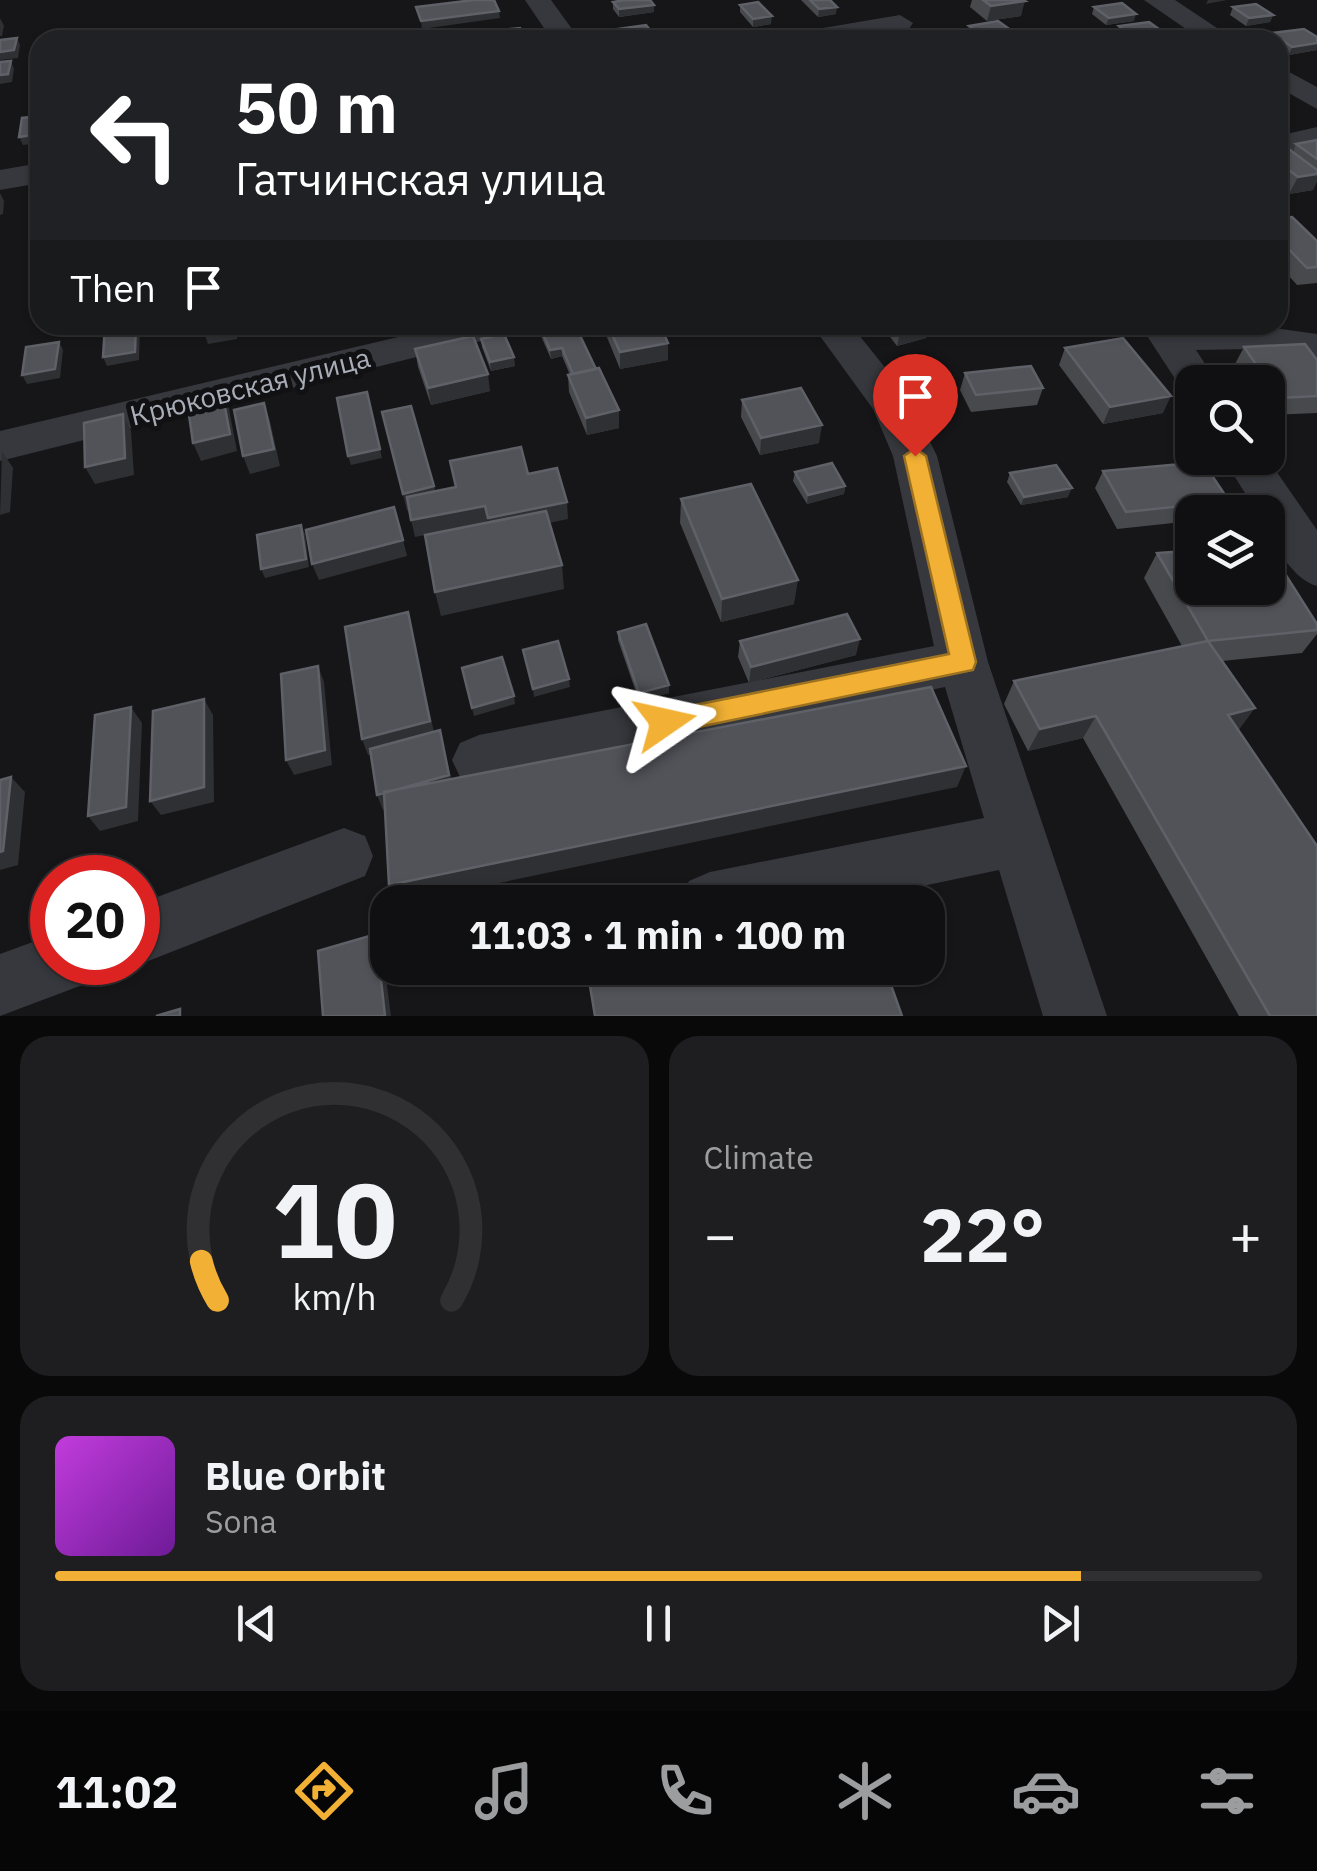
<!DOCTYPE html>
<meta charset="utf-8">
<style>
:root{--surface:#101012;--page:#1e1e20;--text:#f1f3f6;--muted:#9c9d9f;--line:#303032;--accent:#f2b134}
body{margin:0;font-family:"IBM Plex Sans",sans-serif;background:var(--page);color:var(--text);height:100vh;display:flex;flex-direction:column;font-size:38px;white-space:nowrap}
*{box-sizing:border-box;margin:0}
p{font-size:32px;color:var(--muted)}
.icon{flex:none;width:55px;height:55px;fill:none;stroke:currentColor;stroke-width:2;stroke-linecap:round;stroke-linejoin:round}
.map{position:relative;height:1016px;overflow:hidden}
.sheet{display:flex;flex-direction:column;gap:20px;padding:20px;background:#09090a;flex:1}
.sheet>*{flex:none}
.top-card{position:absolute;left:30px;top:30px;width:1258px;height:305px;border-radius:30px;box-shadow:0 2px 8px #0004,0 0 0 2px var(--line);background:#202124;color:#fff;overflow:hidden}
.tools{position:absolute;left:1175px;top:365px;display:grid;gap:20px}
.tools a{display:grid;place-items:center;width:110px;height:110px;border-radius:20px;background:var(--surface);box-shadow:0 2px 8px #0004,0 0 0 2px var(--line);font-size:50px}
.speed{position:absolute;left:30px;top:855px;display:flex;gap:20px;font-size:50px;font-weight:700;text-align:center}
.speed>*{display:grid;place-content:center;width:130px;height:130px;border-radius:50%;background:var(--surface);box-shadow:0 2px 8px #0004,0 0 0 2px var(--line);line-height:1}
.speed .limit{border:15px solid #d22;background:#fff;color:#111}
.pin{position:absolute;display:grid;place-items:center;width:85px;height:85px;color:#fff;margin:-102px -42px;border-radius:50% 50% 50% 0;rotate:-45deg;box-shadow:0 0 10px #0007}
.pin .icon{rotate:45deg}
.me{position:absolute;width:110px;margin:-55px;rotate:79deg;stroke-linejoin:round;filter:drop-shadow(0 0 8px #0008)}
.turn{display:flex;align-items:center;gap:35px;height:210px;padding:0 40px;font-size:45px}
.turn .icon{width:130px;height:130px;stroke-width:2.5}
.turn b{display:block;font-size:70px;line-height:85px}
.then{display:flex;align-items:center;height:95px;padding:0 40px;background:#0003;gap:20px;font-size:38px}
.big{font-size:75px;font-weight:700;line-height:1.1}
.sheet .card{flex:1;display:flex;flex-direction:column;justify-content:center;gap:15px;min-width:0;padding:0 35px;border-radius:30px;background:var(--page)}
.sheet .dial{align-items:center;gap:0}
.dial svg{height:260px;overflow:visible;fill:none;stroke:var(--line);stroke-width:7;stroke-linecap:round;text-anchor:middle}
.dial text{fill:var(--text);stroke:none}
.song{display:flex;align-items:center;gap:30px}
.cover{width:120px;height:120px;border-radius:15px;background:linear-gradient(135deg,hsl(290 70% 55%),hsl(280 70% 35%))}
.played{height:10px;border-radius:5px;background:linear-gradient(90deg,var(--accent) 85%,var(--line) 85%)}
.keys{display:flex;justify-content:space-around;direction:ltr}
.heat{display:flex;justify-content:space-between;align-items:center;font-size:55px;direction:ltr}
.sheet .tiles{flex:1;display:grid;gap:20px;grid-template-columns:1fr 1fr}
.card:last-child{grid-column:span 2}
.trip{position:absolute;left:370px;top:885px;width:575px;height:100px;border-radius:30px;background:var(--surface);box-shadow:0 2px 8px #0004,0 0 0 2px var(--line);font-weight:700;line-height:100px;text-align:center}
.menu{display:flex;height:160px;justify-content:space-around;align-items:center;background:#060607;color:var(--muted)}
.menu .icon{width:70px;height:70px}
.menu .on{color:var(--accent)}
.menu b{font-size:45px;color:var(--text)}
.map>svg:first-child{display:block}
</style>
<div class="map">
<svg width="1317" height="1016" viewBox="0 0 1317 1016">
<rect width="100%" height="100%" fill="#161618"/>
<g fill="none" stroke-linecap="round" stroke-linejoin="round">
<!-- minor -->
<path fill="#37383d" fill-rule="evenodd" d="M525,0H551L580,40H552Z
M1144,0H1175L1235,40H1202Z
M900,15L913,23L909,29L847,40H785L799,32Z
M1278,66L1317,87V109L1278,87Z
M1317,127V145L1278,154V136Z
M40,163V183L0,190V170Z
M449,325H519L513,333L0,461V431Z
M812,325H851L907,395L937,456L988,662L1107,1016H1043L999,870L846,902H680L689,881L710,872L984,818L945,687L479,785L460,777L452,760L460,743L479,735L934,646L893,456L873,409Z
M1140,325H1252L1317,334V358L1250,349L1196,350L1217,382H1192V394L1183,391Z
M1223,458H1267L1317,530V586C1291,578 1268,540 1268,512H1257Z
M344,828L365,836L373,856L365,876L138,965L133,962H138V904Z
M52,935V962H94L85,984L0,1016V954Z"/>
</g>
<!-- wall -->
<path fill="#47494d" d="M801,0H830L836,14L818,17Z
M972,0H1023L1021,16L987,21L970,7Z
M613,2L654,5V12L619,17L613,9Z
M740,5L771,24L753,27L740,12Z
M1094,7L1134,21L1106,25L1092,14Z
M1233,7L1273,15L1270,22L1246,26L1230,15Z
M969,26L1012,31L1010,39L976,40L968,34Z
M1119,26L1160,40H1124L1117,34Z
M1272,33L1317,37V50L1289,55L1278,47V40H1269Z
M1317,140V181L1313,190L1289,194L1278,184V141L1293,152L1296,144Z
M1278,218L1317,241V283L1297,285L1278,264Z
M550,325L619,428L587,435L569,392L568,375H570L562,356L551,359L541,336L540,327Z
M602,325H660L668,343V360L620,369Z
M881,325H930L926,338L897,346Z
M481,339L515,366L491,371L482,347Z
M1244,347L1317,360V413L1269,415L1268,413V382H1247L1235,364Z
M1065,348L1163,413L1103,424L1059,365Z
M415,349L490,391L431,405L418,367Z
M965,373L1043,388L1037,405L971,412L960,390Z
M742,400L819,443L760,455L741,417Z
M1103,471L1229,501L1222,512H1192V521L1117,529L1095,488Z
M795,472L845,486L844,494L807,504L793,481Z
M1010,473L1068,497L1021,505L1007,482Z
M681,499L794,604L721,622L680,523Z
M1192,538V556L1187,547Z
M1157,553L1192,588L1317,624V634L1302,653L1222,661L1238,730L1317,1016H1239L1083,738L1028,751L1004,704L1014,681L1182,646L1144,578Z
M618,632L669,693L639,701L618,640Z
M740,641L856,655L749,683L738,657Z"/>
<!-- shaded-wall -->
<path fill="#2f3033" d="M1208,0H1227L1206,4Z
M1025,1L1021,16L987,21L991,6Z
M654,5V12L619,17V9Z
M837,7L836,14L818,17L819,9Z
M499,11L500,18L422,29L421,21Z
M1136,14L1134,21L1106,25L1109,18Z
M1273,15L1270,22L1246,26L1249,18Z
M772,16L771,24L753,27V19Z
M0,18L4,26L2,36H0Z
M1012,31L1010,39L982,40L983,36Z
M1163,32L1160,40H1131L1132,36Z
M654,35V40H619Z
M17,38L20,45L18,58L0,60V52Z
M1317,43V50L1289,55L1292,47Z
M11,61L14,69L12,82L0,84V75Z
M40,134V143L23,145L19,137Z
M1317,174V181L1313,190L1289,194L1298,177Z
M0,193L4,201L3,214L0,215Z
M136,325H138L140,328L139,360L107,366L103,357Z
M234,325H237V339L208,344L205,335Z
M255,325H285L286,326L257,331Z
M711,325H734L711,329Z
M915,325H930L926,338L897,346L901,328Z
M59,342L63,350L60,378L27,384L22,375Z
M668,343V360L620,369V352Z
M562,348V356L551,359L550,350Z
M514,357L515,366L491,371L490,362Z
M488,374L490,391L431,405L428,388Z
M222,392L229,409L237,451L201,461L193,443Z
M367,392L382,458L351,465L348,456Z
M1171,396L1163,413L1103,424L1110,407Z
M264,403L270,421L280,466L250,474L243,456Z
M619,410V428L587,435L586,418Z
M123,414L131,431L134,475L95,484L85,467Z
M822,425L819,443L760,455L761,438Z
M2,451L13,468L10,512L0,515Z
M434,486L438,503L407,511L403,494Z
M845,486L844,494L807,504L808,495Z
M1072,488L1068,497L1021,505L1024,497Z
M567,502L568,519L491,535L488,518Z
M485,506L488,523L415,537L411,520Z
M301,525L305,534L309,567L265,578L261,569Z
M403,540L407,556L319,580L312,564Z
M562,565L564,589L441,616L435,592Z
M798,580L794,604L721,622L722,599Z
M408,612L435,737L368,755L362,739Z
M860,639L856,655L749,683L751,667Z
M318,666L324,682L332,765L294,775L286,760Z
M569,679L570,687L534,697L533,689Z
M669,685V693L639,701V693Z
M514,696L515,704L474,716L472,708Z
M204,699L213,715L214,802L161,815L150,801Z
M131,707L142,723L138,821L100,831L88,816Z
M1255,708L1238,731L1228,715Z
M1096,716L1083,738L1028,751L1040,729Z
M440,730L454,790L383,810L377,795Z
M966,766L957,787L408,902H397L389,885Z
M11,777L25,792L18,865L0,870V852Z
M376,934L382,947L391,1016H385Z"/>
<!-- building -->
<path fill="#525359" stroke="#5f6168" stroke-width="2.5" d="M474,0H494L499,11L421,21L416,7Z
M625,0H650L654,5L619,9L613,2Z
M810,0H830L837,7L819,9Z
M983,0H1023L1025,1L991,6Z
M758,2L772,16L753,19L740,5Z
M1122,3L1136,14L1109,18L1094,7Z
M1256,4L1273,15L1249,18L1233,7Z
M998,21L1012,31L983,36L969,26Z
M1149,22L1163,32L1132,36L1119,26Z
M646,25L654,35L610,40L604,31Z
M520,28L526,40H489L485,32Z
M1304,29L1317,37V43L1292,47L1272,33Z
M17,38L14,50L0,52V40Z
M11,61L8,74L0,75V62Z
M40,116V134L19,137L22,118Z
M1317,140V159L1296,144Z
M1278,141L1317,170V174L1298,177L1278,162Z
M1292,217L1317,241V267L1307,268L1278,238V218Z
M105,325H136L135,352L103,357Z
M205,325H234V330L205,335Z
M550,325H575L596,369L573,374L562,348L550,350L540,327Z
M608,325H660L668,343L620,352Z
M504,334L514,357L490,362L481,339Z
M473,336L488,374L428,388L415,349Z
M1123,338L1171,396L1110,407L1065,348Z
M59,342L55,369L22,375L26,347Z
M1305,344L1317,360V396L1279,398L1244,347Z
M1031,366L1043,388L976,395L965,373Z
M599,368L619,410L586,418L568,375Z
M801,388L822,425L761,438L742,400Z
M222,392L230,434L193,443L187,401Z
M367,392L380,449L348,456L337,398Z
M264,403L274,449L243,456L234,410Z
M411,406L434,486L403,494L382,412Z
M123,414L125,458L85,467L84,423Z
M521,447L528,474L557,468L567,502L488,518L485,506L411,520L407,497L456,487L450,461Z
M1203,462L1229,501L1126,512L1103,471Z
M832,463L845,486L808,495L795,472Z
M1056,465L1072,488L1024,497L1010,473Z
M751,484L798,580L722,599L681,499Z
M394,507L403,540L312,564L306,530Z
M546,511L562,565L435,592L425,535Z
M301,525L306,559L261,569L257,535Z
M1268,547L1317,624V630L1208,641L1157,553L1185,551L1192,563V588H1268Z
M408,612L430,721L362,739L345,627Z
M847,614L860,639L751,667L740,641Z
M646,624L669,685L639,693L618,632Z
M558,641L569,679L533,689L523,650Z
M1208,641L1255,708L1228,715L1317,846V1016H1270L1096,716L1040,729L1014,681Z
M502,657L514,696L472,708L462,668Z
M318,666L325,750L286,760L281,674Z
M931,687L966,766L389,885L384,792Z
M204,699V787L150,801L153,711Z
M131,707L126,807L88,816L95,715Z
M440,730L449,775L377,795L370,749Z
M11,777L3,851L0,852V780Z
M376,934L385,1016H323L318,951Z
M619,968H885L902,1016H595L588,974Z
M180,1009V1016H156Z"/>
<!-- route -->
<path fill="#f2b134" stroke="#9d7322" stroke-width="2.5" d="M915,448L926,456L976,662L973,670L665,734L656,731L652,722L656,714L665,711L949,654L904,456Z"/>
<g text-anchor="middle" dominant-baseline="central" stroke-width="10" stroke-linejoin="round" paint-order="stroke">
<!-- street labels -->
<g font-size="28" fill="#a8adb8" stroke="#111113">
<text transform="translate(250 386) rotate(-14)">Крюковская улица</text>
</g>
</g>
</svg>
<div class="tools">
<a><svg class="icon" aria-label="search" viewBox="0 0 24 24"><circle cx="10" cy="10" r="6"/><path d="M15 15l6 6"/></svg></a>
<a><svg class="icon" aria-label="layers" viewBox="0 0 24 24"><path d="M12 4l9 5-9 5-9-5zM3 14l9 5 9-5"/></svg></a>
</div>
<div class="speed"><div class="limit">20</div></div>
<div class="pin" style="left:915px;top:456px;background:#d93025"><svg class="icon" aria-label="arrive" viewBox="0 0 24 24"><path d="M6 21V4h12l-3 4 3 4H6"/></svg></div>
<svg class="me" style="left:665px;top:722px" viewBox="-20 -20 40 40"><path d="M0-17L14 15 0 8-14 15z" fill="#f2b134" stroke="#fff" stroke-width="4"/></svg>
<div class="trip">11:03 · 1 min · 100 m</div>
<div class="top-card">
<div class="turn"><svg class="icon" aria-label="left" viewBox="0 0 24 24"><path d="M17 20v-9H6M10 6l-5 5 5 5"/></svg><div><b>50 m</b>Гатчинская улица</div></div>
<div class="then">Then<svg class="icon" aria-label="arrive" viewBox="0 0 24 24"><path d="M6 21V4h12l-3 4 3 4H6"/></svg></div>
</div>
</div>
<section class="sheet">
<div class="tiles">
<div class="card dial"><svg viewBox="0 0 100 80">
<path d="M14 69A42 42 0 1 1 86 69"/>
<path d="M14 69A42 42 0 0 1 9 57" stroke="#f2b134"/>
<text x="50" y="56" font-size="32" font-weight="700">10</text>
<text x="50" y="72" font-size="11">km/h</text>
</svg></div>
<div class="card"><p>Climate</p>
<div class="heat"><a>−</a><b class="big">22°</b><a>+</a></div>
</div>
<div class="card">
<div class="song"><i class="cover"></i><div><b>Blue Orbit</b><p>Sona</p></div></div>
<div class="played"></div>
<div class="keys"><svg class="icon" aria-label="previous" viewBox="0 0 24 24"><path d="M18 5L8 12l10 7zM5 5v14"/></svg><svg class="icon" aria-label="pause" viewBox="0 0 24 24"><path d="M8 5v14M16 5v14"/></svg><svg class="icon" aria-label="next" viewBox="0 0 24 24"><path d="M6 5l10 7-10 7zM19 5v14"/></svg></div>
</div>
</div>
</section>
<nav class="menu">
<b>11:02</b>
<svg class="icon on" aria-label="directions" viewBox="0 0 24 24"><path d="M12 3l9 9-9 9-9-9zM9 14v-3h6M13 9l2 2-2 2"/></svg>
<svg class="icon" aria-label="music" viewBox="0 0 24 24"><path d="M9 18V5l10-2v13"/><circle cx="6" cy="18" r="3"/><circle cx="16" cy="16" r="3"/></svg>
<svg class="icon" aria-label="phone" viewBox="0 0 24 24"><path d="M5 4h4l2 5-3 2q2 4 5 5l2-3 5 2v4C11 20 4 13 5 4z"/></svg>
<svg class="icon" aria-label="climate" viewBox="0 0 24 24"><path d="M12 3v18M4 7l16 10M4 17L20 7"/></svg>
<svg class="icon" aria-label="car" viewBox="0 0 24 24"><path d="M5 17H2v-5l4-1 3-4h7l3 4 3 1v5h-3M9 17h6M6 11h13"/><circle cx="7" cy="17" r="2"/><circle cx="17" cy="17" r="2"/></svg>
<svg class="icon" aria-label="filters" viewBox="0 0 24 24"><path d="M4 7h16M4 17h16"/><circle cx="9" cy="7" r="2"/><circle cx="15" cy="17" r="2"/></svg>
</nav>
